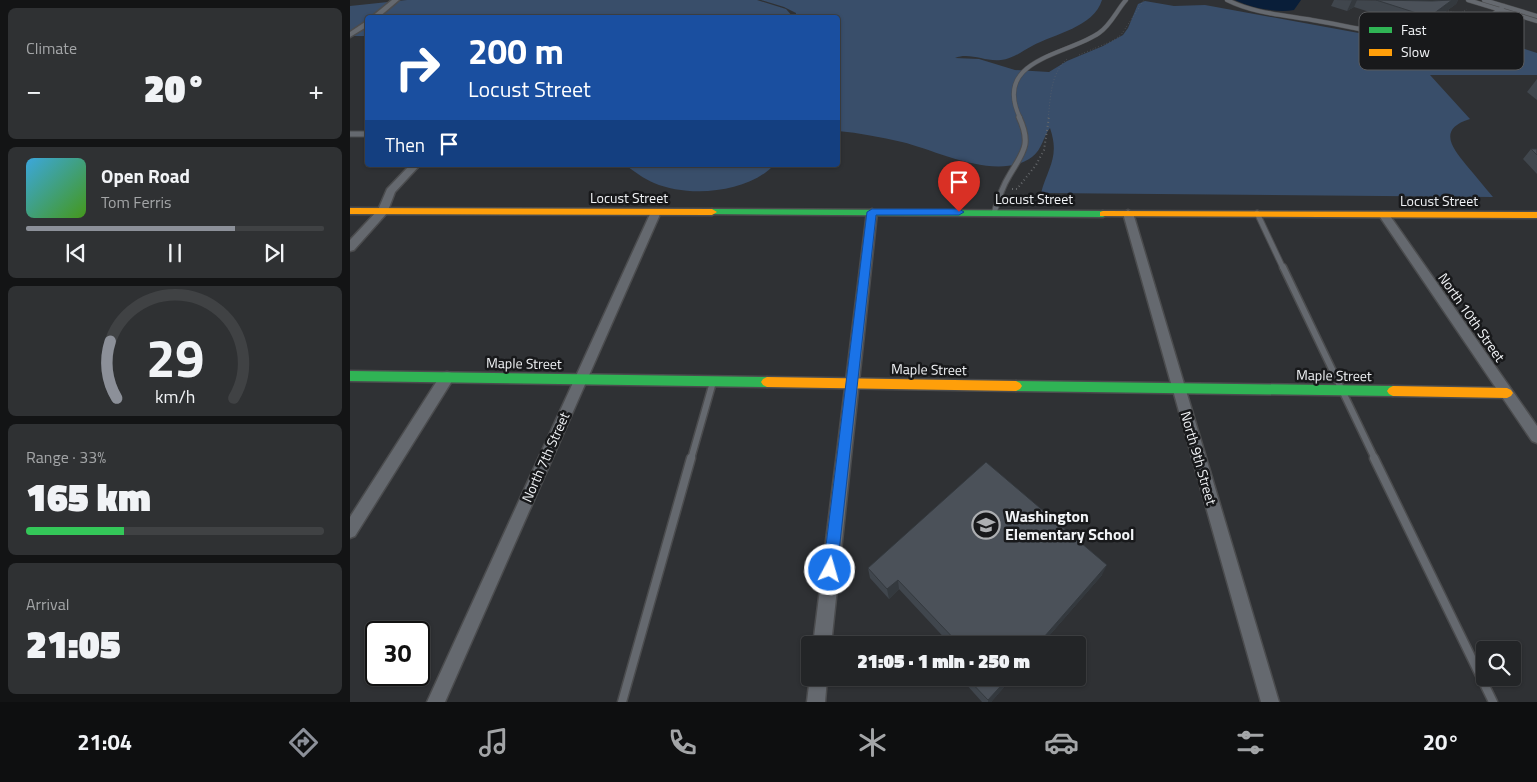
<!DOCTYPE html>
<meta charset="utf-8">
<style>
:root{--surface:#232527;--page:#2f3133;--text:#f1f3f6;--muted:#a3a5a7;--line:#404244;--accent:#8c9099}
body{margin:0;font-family:"Titillium Web",sans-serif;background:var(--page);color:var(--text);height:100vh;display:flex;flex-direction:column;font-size:19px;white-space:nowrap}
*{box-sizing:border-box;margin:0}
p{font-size:16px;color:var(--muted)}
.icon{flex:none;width:28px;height:28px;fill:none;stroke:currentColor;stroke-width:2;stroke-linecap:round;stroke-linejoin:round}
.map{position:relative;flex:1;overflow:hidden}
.sheet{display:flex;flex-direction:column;gap:8px;padding:8px;background:#131415;width:350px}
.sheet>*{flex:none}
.hud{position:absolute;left:15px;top:15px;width:475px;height:152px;border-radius:5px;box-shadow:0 1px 4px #0004,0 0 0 1px var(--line);background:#1a4fa0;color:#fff;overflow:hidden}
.controls{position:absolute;left:1126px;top:641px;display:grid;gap:10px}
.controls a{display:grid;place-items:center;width:45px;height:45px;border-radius:5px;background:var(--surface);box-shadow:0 1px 4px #0004,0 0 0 1px var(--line);font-size:25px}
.speed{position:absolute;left:15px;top:621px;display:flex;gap:10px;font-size:25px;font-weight:700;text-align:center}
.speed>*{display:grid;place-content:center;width:65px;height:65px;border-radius:50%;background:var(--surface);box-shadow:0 1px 4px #0004,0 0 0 1px var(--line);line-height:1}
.speed .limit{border:2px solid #111;border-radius:8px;background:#fff;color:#111}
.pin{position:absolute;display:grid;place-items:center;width:42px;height:42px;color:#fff;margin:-51px -21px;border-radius:50% 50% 50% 0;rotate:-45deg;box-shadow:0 0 5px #0007}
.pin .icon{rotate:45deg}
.me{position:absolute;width:55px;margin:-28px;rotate:6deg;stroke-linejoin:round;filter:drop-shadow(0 0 4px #0008)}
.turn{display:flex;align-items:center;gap:18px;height:105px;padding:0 20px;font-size:22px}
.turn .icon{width:65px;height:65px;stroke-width:2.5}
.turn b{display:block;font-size:35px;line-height:42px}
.then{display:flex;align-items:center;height:48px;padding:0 20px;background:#0003;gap:10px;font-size:19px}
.big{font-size:38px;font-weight:800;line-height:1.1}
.sheet .tile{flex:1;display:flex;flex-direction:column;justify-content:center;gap:8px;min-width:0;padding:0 18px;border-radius:8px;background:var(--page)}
.sheet .dial{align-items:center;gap:0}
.dial svg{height:130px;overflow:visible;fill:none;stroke:var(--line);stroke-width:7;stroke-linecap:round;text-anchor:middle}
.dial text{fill:var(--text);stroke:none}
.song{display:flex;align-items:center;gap:15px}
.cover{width:60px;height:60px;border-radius:8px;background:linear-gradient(135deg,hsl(200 70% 55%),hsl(100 70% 35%))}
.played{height:5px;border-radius:2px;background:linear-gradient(90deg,var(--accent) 70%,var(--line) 70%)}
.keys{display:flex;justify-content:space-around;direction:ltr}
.heat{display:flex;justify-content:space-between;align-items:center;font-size:28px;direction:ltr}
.charge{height:8px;border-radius:4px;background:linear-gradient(90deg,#34c759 33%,var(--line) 0)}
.trip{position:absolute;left:451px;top:636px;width:285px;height:50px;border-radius:5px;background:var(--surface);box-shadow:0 1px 4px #0004,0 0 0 1px var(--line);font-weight:800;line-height:50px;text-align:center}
.tab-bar{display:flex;height:80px;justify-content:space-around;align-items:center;background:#0e0f10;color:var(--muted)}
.tab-bar .icon{width:35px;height:35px}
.tab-bar .current{color:var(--accent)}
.tab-bar b{font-size:22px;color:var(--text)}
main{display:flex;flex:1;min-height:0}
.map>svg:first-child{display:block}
</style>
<main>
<section class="sheet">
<div class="tile"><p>Climate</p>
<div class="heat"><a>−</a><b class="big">20°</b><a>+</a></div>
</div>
<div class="tile">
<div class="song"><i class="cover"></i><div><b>Open Road</b><p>Tom Ferris</p></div></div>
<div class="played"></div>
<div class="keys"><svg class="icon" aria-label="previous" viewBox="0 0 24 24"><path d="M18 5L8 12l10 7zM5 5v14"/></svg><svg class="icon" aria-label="pause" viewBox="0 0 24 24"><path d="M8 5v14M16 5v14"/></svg><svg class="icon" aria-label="next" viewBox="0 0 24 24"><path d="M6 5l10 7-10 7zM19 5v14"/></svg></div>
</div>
<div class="tile dial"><svg viewBox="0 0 100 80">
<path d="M14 69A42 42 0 1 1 86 69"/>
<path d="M14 69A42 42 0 0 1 10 34" stroke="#8c9099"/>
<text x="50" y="56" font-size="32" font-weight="700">29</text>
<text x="50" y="72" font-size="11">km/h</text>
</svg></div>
<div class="tile"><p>Range · 33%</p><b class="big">165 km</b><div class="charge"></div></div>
<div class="tile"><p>Arrival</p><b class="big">21:05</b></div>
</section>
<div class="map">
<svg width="1187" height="702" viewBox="0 0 1187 702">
<rect width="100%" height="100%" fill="#2f3134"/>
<!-- green -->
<path fill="#394e6a" d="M57,0H407L436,9L443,17L18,18L17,36H0V6Z
M411,0H752C744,27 704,34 682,46C672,51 663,59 651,60C635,62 620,52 605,58L629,59L665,70L699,72L717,61L753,46L773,35L778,28L788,4L795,1L824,6L855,5L1047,40L1072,39L1121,32L1187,53V75H1080L1120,119C1087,129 1102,148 1117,166C1126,176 1134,187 1143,197L691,193C698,167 710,157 700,128C693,137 692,150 682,157C647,182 589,151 552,142C531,137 509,133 488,131V75H490H488V18L446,17V13L434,7Z
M275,165H424C398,193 339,198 304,183C294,179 284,171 275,165Z"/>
<!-- water -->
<path fill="#091e39" d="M885,0H951L944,10C927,13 901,8 885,0Z"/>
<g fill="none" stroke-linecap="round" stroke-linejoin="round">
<!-- lane-far3 casing -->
<g stroke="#4b4c4e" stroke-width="5">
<path id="lane-far3" d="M877,0C903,13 933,15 962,20C1011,28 1066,45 1116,31C1129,27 1143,14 1154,6
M1118,0L1187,21
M1134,0L1187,16
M670,118C642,59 715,56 749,33C761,25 767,10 776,0"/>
</g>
<!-- lane-far2 casing -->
<g stroke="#4b4c4e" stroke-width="7">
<path id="lane-far2" d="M0,134H18
M644,213C648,200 652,187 659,176C673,152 682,145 669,117
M907,213L933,268"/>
</g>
<!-- lane-far1 casing -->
<g stroke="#4b4c4e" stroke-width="9">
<path id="lane-far1" d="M933,267L1025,459
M341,459L363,382"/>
</g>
<!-- lane casing -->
<g stroke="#4b4c4e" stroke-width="11">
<path id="lane" d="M1024,458L1143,702
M272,702L341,458"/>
</g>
<!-- street casing -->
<g stroke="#4b4c4e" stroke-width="3">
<path id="street" d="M42,0H49L28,18H20Z
M18,20V26L0,37V32Z
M60,165H70L45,192L37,213L4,250L0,251V240L28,210L37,189Z
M306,209L311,212L95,702H77L301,212Z
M522,209L527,212L481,645H463L517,212Z
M778,210L783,213L929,702H911L773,213Z
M1034,212L1038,213L1187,426V443L1182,441L1030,217L1029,215Z
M97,372L102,373L103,377L102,381L5,536L0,538V517L92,373Z
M460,676V678H477L475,702H457Z"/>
</g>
<!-- fast casing -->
<g stroke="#4b4c4e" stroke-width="3">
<path id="fast" d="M362,209L753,211L758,214L753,217L359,214L357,212Z
M0,371L417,377L421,379L423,382L421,385L417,387L0,381Z
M666,381L1043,386L1047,388L1049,391L1047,394L1043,396L666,391L662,389L660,386L662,383Z"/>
</g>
<!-- slow casing -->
<g stroke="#4b4c4e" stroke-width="3">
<path id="slow" d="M0,208L362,209L367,212L362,215L0,214Z
M753,211L1187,212V218L750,216V212Z
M417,377L666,381L670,383L672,386L670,389L666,391L417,387L413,385L411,382L413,379Z
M1043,386L1157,388L1161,390L1163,393L1161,396L1157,398L1043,396L1039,394L1037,391L1039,388Z"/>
</g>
<!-- path-far1 -->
<path stroke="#64676a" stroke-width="1" stroke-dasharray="0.5 2.5" stroke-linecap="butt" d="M1095,10L1110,14L1117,9
M1114,12L1127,16
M1110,14L1123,18
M729,55L762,41L771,35L794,0
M698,118C701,97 700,74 717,59"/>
<!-- path -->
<path stroke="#64676a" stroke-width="2" stroke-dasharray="1 3" stroke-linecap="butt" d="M662,189H667L686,165L694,150L699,117"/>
<!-- lane-far3 -->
<use href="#lane-far3" stroke="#65696f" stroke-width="4"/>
<!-- lane-far2 -->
<use href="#lane-far2" stroke="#65696f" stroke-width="5"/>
<!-- lane-far1 -->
<use href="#lane-far1" stroke="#65696f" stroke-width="6"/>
<!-- lane -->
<use href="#lane" stroke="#65696f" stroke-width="8"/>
<!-- street -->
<use href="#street" fill="#65696f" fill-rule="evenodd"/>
<!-- fast -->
<use href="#fast" fill="#30b455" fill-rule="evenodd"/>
<!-- slow -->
<use href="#slow" fill="#ff9f0a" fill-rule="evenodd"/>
</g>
<!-- wall -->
<path fill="#40464d" d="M984,0L1082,1L1108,0L1106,4L1072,29L1004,7L997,11L981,6Z
M1187,79V100L1177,92Z
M1181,149H1187V174L1173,159Z
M518,568L752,575L691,645H601L549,589L539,599L520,578Z
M615,678H662L641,702H632L615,683Z"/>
<!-- shaded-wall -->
<path fill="#34393e" d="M1002,0H1007L1004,7L997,11Z
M1102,0H1108L1106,4L1072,29L1079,17Z
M757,565L752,575L691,645H687Z
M548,580L549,589L539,599L537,589Z
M658,678H662L641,702H638V700Z"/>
<!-- building -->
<path fill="#4b5159" stroke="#34393e" d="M1026,0L1082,1L1102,0L1079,17Z
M1181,149H1187V155Z
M636,462L757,565L687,645H610L548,580L537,589L518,568Z
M617,678H658L638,700Z"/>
<!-- route -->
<path fill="#1a73e8" stroke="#114b97" d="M522,209H609L614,212L609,215H526L487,570L485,575L480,577L475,575L473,570L517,212Z"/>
<!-- icons -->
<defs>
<g id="school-ring" transform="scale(1.4375)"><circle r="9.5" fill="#18191b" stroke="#adafb2" stroke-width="1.5"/><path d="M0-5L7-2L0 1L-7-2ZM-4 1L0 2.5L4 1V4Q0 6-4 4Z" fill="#adafb2"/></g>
</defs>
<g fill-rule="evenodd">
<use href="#school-ring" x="636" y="525"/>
</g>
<g text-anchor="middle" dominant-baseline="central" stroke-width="5" stroke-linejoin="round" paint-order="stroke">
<!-- street labels -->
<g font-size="14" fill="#f1f3f6" stroke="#18191b">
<text x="279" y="197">Locust Street</text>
<text x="684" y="198">Locust Street</text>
<text x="1089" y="200">Locust Street</text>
<text transform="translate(1122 317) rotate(55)">North 10th Street</text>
<text transform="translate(174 363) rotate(1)">Maple Street</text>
<text transform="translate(579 369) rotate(1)">Maple Street</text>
<text transform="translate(984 375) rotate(1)">Maple Street</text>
<text transform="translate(195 457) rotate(-66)">North 7th Street</text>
<text transform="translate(849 458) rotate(74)">North 9th Street</text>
</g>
<!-- near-poi labels -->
<g font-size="16" font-weight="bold" fill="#f1f3f6" stroke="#18191b" text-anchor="start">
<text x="655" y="516">Washington<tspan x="655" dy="18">Elementary School</tspan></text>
</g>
</g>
<!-- legend -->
<rect x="1009" y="12" width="165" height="58" rx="8" fill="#18191b" stroke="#595a5d" stroke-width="1"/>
<rect x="1019" y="27" width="23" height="6" fill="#30b455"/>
<rect x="1019" y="49" width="23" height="7" fill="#ff9f0a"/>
<g font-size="14" fill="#f1f3f6">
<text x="1051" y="35">Fast</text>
<text x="1051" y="57">Slow</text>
</g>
</svg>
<div class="controls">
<a><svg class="icon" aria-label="search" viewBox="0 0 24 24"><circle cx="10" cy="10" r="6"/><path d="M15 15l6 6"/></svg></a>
</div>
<div class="speed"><div class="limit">30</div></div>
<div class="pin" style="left:609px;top:212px;background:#d93025"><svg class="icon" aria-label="arrive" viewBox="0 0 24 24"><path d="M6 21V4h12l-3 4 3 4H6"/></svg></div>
<svg class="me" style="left:480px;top:570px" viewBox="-20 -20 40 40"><circle r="17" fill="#1a73e8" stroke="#fff" stroke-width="3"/><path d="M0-11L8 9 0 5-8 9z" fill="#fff"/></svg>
<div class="trip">21:05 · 1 min · 250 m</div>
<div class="hud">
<div class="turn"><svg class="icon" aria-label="right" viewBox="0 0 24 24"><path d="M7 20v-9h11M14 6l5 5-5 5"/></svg><div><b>200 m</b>Locust Street</div></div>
<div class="then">Then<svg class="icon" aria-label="arrive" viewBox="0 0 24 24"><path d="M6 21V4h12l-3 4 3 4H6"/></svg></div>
</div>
</div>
</main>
<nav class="tab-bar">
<b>21:04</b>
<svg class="icon current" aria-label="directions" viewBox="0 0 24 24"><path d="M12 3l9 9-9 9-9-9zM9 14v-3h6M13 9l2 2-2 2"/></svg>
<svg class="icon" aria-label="music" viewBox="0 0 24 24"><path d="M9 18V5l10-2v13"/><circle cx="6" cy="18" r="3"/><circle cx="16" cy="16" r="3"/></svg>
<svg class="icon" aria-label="phone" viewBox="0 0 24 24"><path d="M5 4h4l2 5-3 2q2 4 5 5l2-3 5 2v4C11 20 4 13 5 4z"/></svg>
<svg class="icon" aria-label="climate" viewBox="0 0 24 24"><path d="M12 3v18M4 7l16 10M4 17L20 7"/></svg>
<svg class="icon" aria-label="car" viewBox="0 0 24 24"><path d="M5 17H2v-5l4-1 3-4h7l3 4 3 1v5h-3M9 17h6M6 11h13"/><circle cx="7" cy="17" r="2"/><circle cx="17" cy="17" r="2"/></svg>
<svg class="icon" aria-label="filters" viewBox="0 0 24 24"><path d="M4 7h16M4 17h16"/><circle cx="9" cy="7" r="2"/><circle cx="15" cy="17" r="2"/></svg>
<b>20°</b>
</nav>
